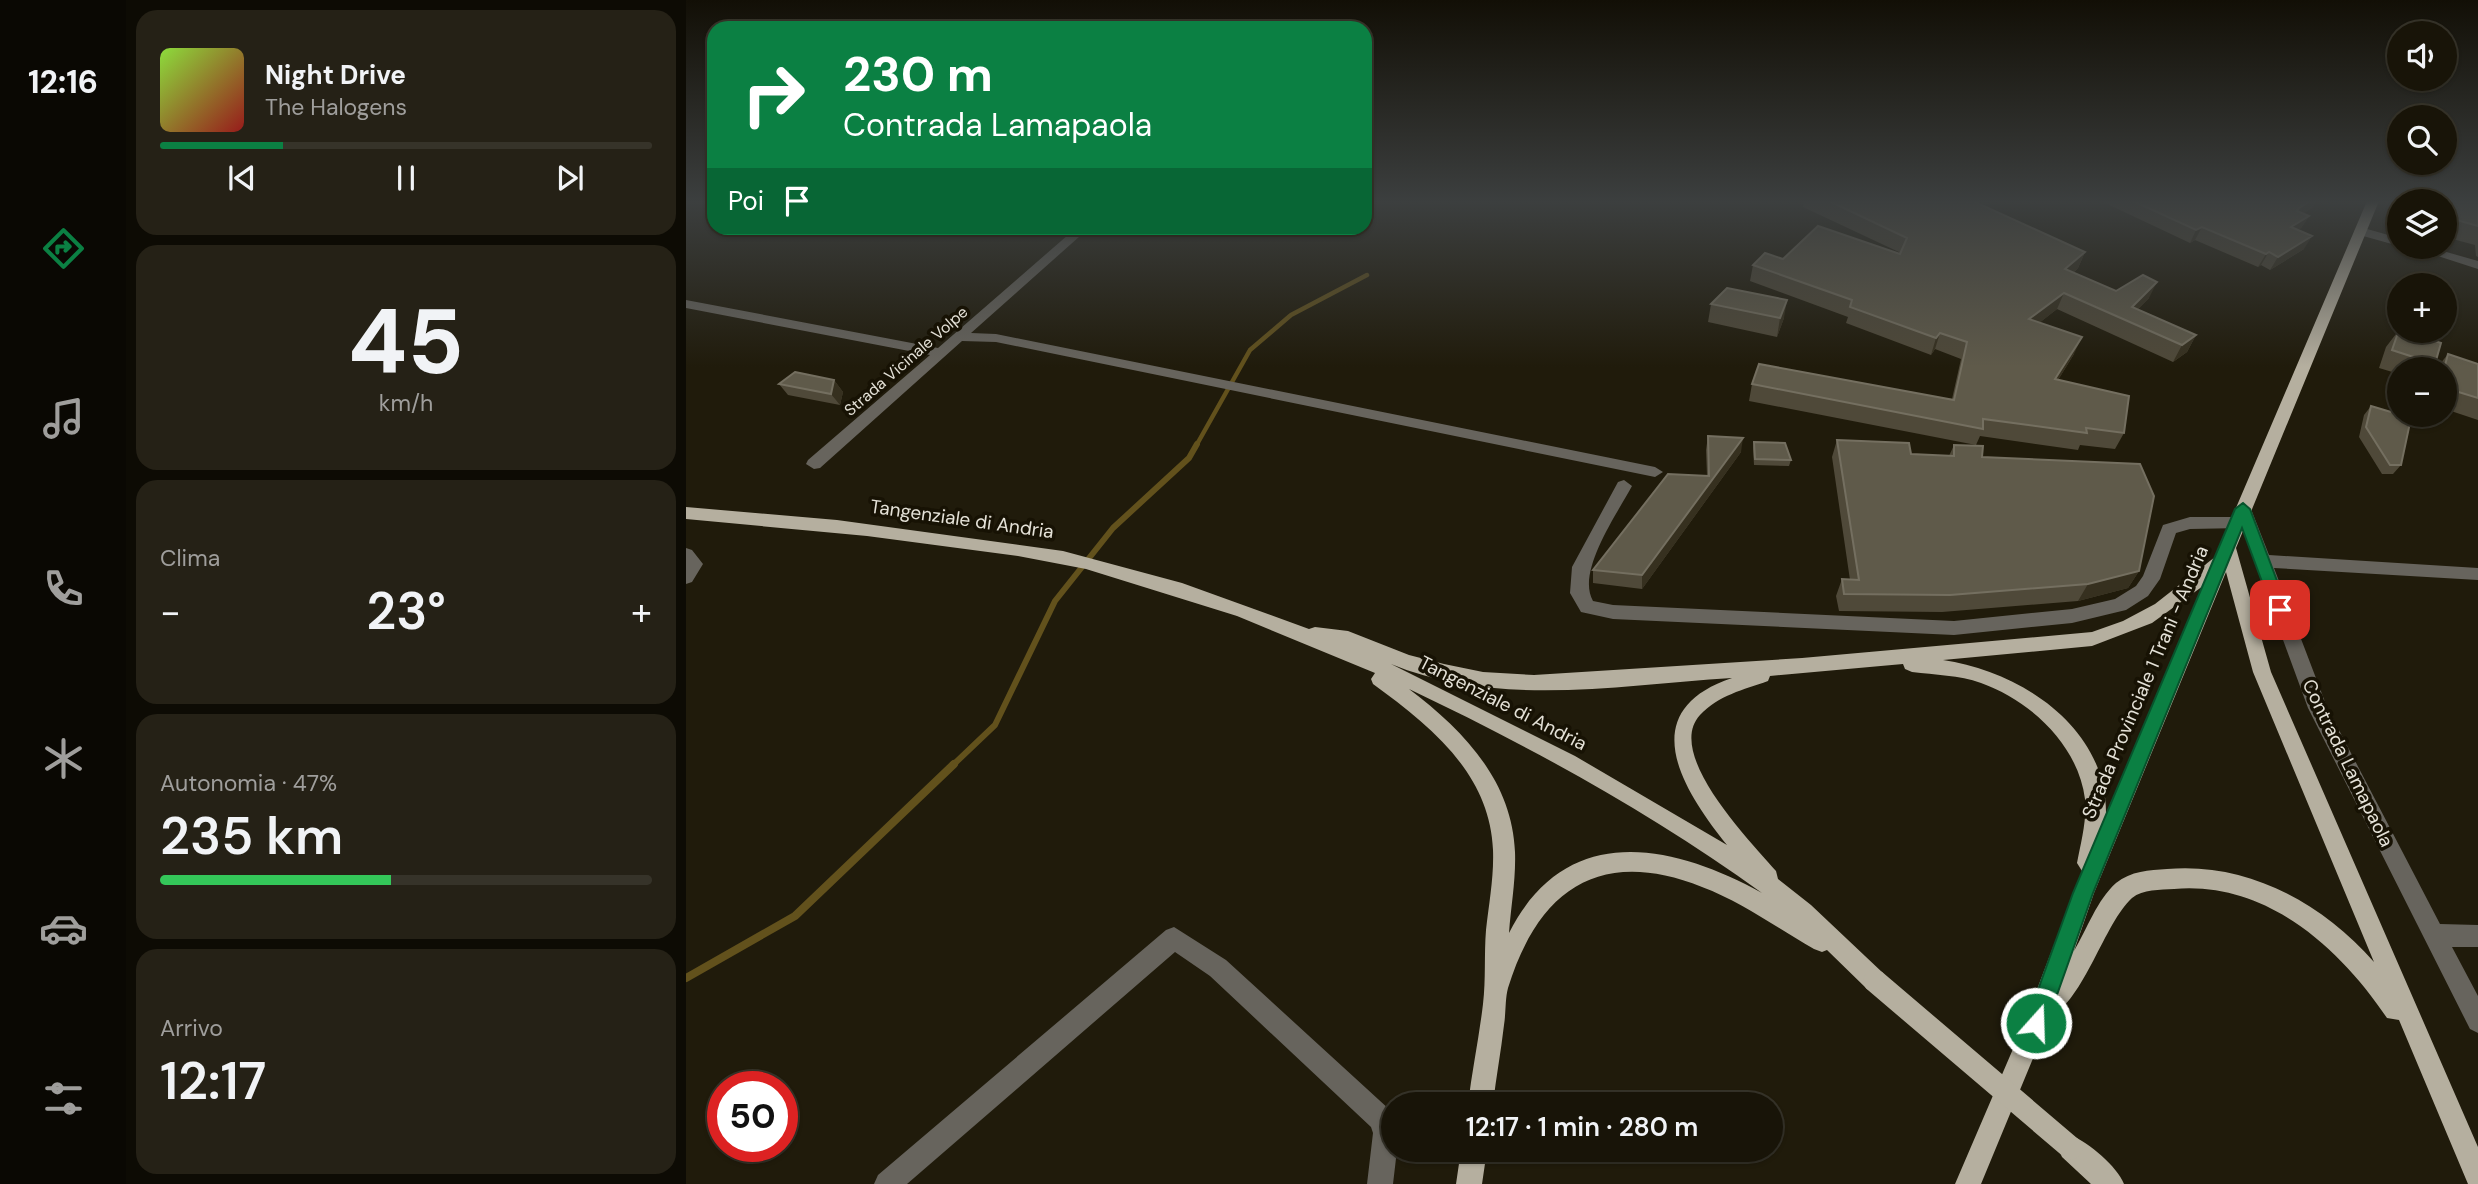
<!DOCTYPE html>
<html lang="it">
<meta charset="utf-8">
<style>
:root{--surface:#181408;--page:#252116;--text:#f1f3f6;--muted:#9f9e9c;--line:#363329;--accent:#0b8043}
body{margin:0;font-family:"DM Sans",sans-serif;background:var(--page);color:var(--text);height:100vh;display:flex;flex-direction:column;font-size:26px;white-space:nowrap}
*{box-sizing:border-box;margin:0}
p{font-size:23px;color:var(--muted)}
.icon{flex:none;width:38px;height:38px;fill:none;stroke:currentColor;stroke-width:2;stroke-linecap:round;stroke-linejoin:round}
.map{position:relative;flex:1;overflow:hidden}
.side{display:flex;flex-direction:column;gap:10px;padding:10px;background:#0d0b04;width:560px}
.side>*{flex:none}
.hud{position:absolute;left:21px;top:21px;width:665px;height:214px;border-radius:21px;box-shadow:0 2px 5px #0004,0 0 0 2px var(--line);background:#0b8043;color:#fff;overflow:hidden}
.buttons{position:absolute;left:1701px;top:21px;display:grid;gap:14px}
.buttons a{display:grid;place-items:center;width:70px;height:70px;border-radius:50%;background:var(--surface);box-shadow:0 2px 5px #0004,0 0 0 2px var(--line);font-size:35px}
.speed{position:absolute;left:21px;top:1071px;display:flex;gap:14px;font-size:35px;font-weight:700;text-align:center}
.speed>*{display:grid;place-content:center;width:91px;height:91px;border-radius:50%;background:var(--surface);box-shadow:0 2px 5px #0004,0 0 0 2px var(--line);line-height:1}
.speed .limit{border:10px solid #d22;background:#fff;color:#111}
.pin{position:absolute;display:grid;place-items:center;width:60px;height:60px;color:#fff;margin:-30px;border-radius:14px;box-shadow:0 4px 10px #0006}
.me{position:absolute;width:77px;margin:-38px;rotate:20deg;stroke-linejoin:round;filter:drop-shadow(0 0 5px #0008)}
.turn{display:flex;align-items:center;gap:24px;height:147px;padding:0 21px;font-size:32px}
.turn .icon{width:91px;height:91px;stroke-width:2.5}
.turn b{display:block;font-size:49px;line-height:60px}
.then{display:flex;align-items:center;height:66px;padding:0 21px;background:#0003;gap:14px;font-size:26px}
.big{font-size:52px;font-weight:600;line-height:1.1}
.side .widget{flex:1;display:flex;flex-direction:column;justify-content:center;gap:10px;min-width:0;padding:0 24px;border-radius:21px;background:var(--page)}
.side .dial{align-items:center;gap:0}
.dial b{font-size:91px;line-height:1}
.song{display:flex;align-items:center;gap:21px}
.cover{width:84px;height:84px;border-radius:10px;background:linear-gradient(135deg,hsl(90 70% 55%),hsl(0 70% 35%))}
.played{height:7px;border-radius:4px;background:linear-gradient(90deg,var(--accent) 25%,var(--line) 25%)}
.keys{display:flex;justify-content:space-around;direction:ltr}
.heat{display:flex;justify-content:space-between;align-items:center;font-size:38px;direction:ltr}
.charge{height:10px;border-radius:5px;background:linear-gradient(90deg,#34c759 47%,var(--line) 0)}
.trip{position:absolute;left:695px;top:1092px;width:402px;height:70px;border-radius:35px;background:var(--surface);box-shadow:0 2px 5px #0004,0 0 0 2px var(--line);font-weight:600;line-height:70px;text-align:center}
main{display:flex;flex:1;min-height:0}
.tabs{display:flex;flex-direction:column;width:126px;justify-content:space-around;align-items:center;background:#0a0803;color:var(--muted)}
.tabs .icon{width:49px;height:49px}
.tabs .selected{color:var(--accent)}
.tabs b{font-size:32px;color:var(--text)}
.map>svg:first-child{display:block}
</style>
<main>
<nav class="tabs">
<b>12:16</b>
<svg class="icon selected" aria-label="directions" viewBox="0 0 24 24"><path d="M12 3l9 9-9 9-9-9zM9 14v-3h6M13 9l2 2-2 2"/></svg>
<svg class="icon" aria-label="music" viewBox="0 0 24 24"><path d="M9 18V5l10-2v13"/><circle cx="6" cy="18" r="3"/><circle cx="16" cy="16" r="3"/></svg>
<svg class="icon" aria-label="phone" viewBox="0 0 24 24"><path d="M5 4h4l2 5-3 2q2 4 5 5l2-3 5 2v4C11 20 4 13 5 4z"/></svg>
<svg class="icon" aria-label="climate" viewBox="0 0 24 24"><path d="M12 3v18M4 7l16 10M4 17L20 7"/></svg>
<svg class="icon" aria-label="car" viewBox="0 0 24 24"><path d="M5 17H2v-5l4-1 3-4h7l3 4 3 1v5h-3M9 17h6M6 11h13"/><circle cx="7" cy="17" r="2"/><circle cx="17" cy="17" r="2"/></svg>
<svg class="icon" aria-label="filters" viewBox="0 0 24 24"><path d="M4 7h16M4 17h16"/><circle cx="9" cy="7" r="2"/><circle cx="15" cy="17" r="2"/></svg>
</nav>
<section class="side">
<div class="widget">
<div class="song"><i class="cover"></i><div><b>Night Drive</b><p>The Halogens</p></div></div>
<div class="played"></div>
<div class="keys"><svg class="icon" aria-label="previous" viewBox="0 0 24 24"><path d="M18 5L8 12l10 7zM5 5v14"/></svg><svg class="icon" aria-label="pause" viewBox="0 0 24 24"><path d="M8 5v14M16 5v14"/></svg><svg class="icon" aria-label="next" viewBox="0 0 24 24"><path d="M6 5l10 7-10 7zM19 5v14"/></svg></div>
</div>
<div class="widget dial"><b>45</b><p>km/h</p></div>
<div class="widget"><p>Clima</p>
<div class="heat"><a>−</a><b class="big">23°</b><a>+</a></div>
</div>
<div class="widget"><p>Autonomia · 47%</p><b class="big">235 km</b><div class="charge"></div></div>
<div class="widget"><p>Arrivo</p><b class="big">12:17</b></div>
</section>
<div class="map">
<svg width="1792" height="1184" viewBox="0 0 1792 1184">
<rect width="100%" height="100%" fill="#201b0b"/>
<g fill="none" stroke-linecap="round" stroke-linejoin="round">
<!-- stream-far2 -->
<path stroke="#62511c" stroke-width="4.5" d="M510,446L564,350L605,315L681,275"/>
<!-- stream-far1 -->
<path stroke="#62511c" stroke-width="6" d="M266,766L309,725L369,601L427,528L503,458L511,444"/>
<!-- stream -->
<path stroke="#62511c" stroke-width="8" d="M0,978L109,916L268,764"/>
<!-- minor -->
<path fill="#67645d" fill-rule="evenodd" d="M1674,227L1713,238V246L1670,234L1668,231Z
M390,228H403L285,333L310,334L969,467L977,472L969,477L310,342L276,341L134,468L128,469L120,464L122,460L244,355L0,308V300L252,348Z
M1724,247H1743L1792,261V269Z
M938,480L946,486C931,514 890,572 907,601L927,605L1268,621L1386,609L1429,599L1450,586L1457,576L1477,525L1504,517H1552L1549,509L1557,503L1565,509L1583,555L1792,568V580L1588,568L1641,707L1754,924L1792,925V947H1766L1792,996V1033L1784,1029L1622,708L1556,528L1504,529L1490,533L1474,579L1462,596L1440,610L1386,623L1268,635L927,619L895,612L884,593L886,567L932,482Z
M0,548L6,550L17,564L6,582L0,584Z
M488,927L540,960L704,1110L707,1117V1150H711L707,1184H681L687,1133L685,1127L524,976L489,952L221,1184H188L192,1175L480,930Z"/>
<!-- major -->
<path fill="#b5af9f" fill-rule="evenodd" d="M1681,201H1693L1550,548L1585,672L1792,1147V1184H1782L1713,1020L1701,1018C1653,947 1580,881 1488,889C1474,890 1457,889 1446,898C1419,922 1397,1002 1365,1015L1295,1184H1269L1339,1021L1396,871L1391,863C1395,842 1401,820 1399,799C1392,745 1345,701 1295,683C1273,675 1249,675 1226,672L1219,669L1217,664L1084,676L1082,681C1057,690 1033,695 1014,715C978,754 1065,842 1090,871L1092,879L1125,905L1197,973L1201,981L1197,989L1189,993L1181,989L1141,950L1136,952L1128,949C1091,928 1056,902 1016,887C915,847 853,888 822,988C819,999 820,1013 818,1025C815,1051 810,1078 807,1104H782C786,1071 793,1038 797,1004C800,979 798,955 800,930C803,903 808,877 807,850C804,774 745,726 687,684L685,679L689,673L551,616L400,569L332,556L181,536L0,519V507L151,520L377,551L496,583L623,629L629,627L662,631L723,655L758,664L797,672L848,675L1116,658L1406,632L1437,621L1469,604L1529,557ZM1540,572L1567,672L1688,962C1635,902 1561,862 1481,869C1463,870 1445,871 1430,883C1411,900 1401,929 1388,951L1408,893ZM1517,586L1420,814C1421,727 1334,671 1257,660L1406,646L1466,623ZM705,664C811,708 934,685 1046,678C948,711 995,788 1041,845L889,756ZM723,689C845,747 967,814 1076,893C984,842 879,822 823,933C825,906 830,879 829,852C826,780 777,730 723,689Z
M1385,1135C1403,1143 1431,1166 1438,1184H1405L1376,1157L1372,1148L1376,1139Z
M775,1150H801L796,1184H770Z"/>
<!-- major-bridge -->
<path stroke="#b5af9f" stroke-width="23" d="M1189,981L1385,1148"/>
</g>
<!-- wall -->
<path fill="#4f4939" d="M1118,201H1203L1399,252L1392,268L1387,273L1430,291L1463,298L1452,309L1510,335L1501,352L1487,362L1371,309L1353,323L1388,354L1372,380L1438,433L1429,449L1394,445L1392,450L1294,436L1290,445L1063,401L1066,384L1266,399L1275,359L1249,349L1245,355L1160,323L1162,317L1064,281L1067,265L1097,259L1214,254L1215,253L1117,207Z
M1415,201H1630L1626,208L1617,213L1623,216L1615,228L1612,230L1618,249L1584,270L1575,265L1572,267L1509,240L1504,243Z
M1759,201H1792V257L1790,256L1789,245L1759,237Z
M1025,304L1098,318L1091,337L1022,322Z
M1713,330L1749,364L1745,369H1713V374L1693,368L1700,347Z
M1762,354L1792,364V420L1759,409V369H1750Z
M148,380L157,392L154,405L102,395L93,384Z
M1685,406L1715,465L1707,474H1696L1673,437L1678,415Z
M1022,436L1055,452L956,589L907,583V570L1021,476L1020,450Z
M1151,440L1225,454L1263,456L1268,445L1296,457L1453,571L1442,588L1392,601L1256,612L1153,611L1150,596L1156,579L1164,580L1146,457Z
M1068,442L1105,460L1103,466L1068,465L1067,448Z"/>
<!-- shaded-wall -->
<path fill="#36301f" d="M1624,201H1630L1626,208L1605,221L1613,208Z
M1623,216L1615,228L1597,240L1605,227Z
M1516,227L1509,240L1504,243L1510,230Z
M1626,236L1618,249L1584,270L1592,257Z
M1399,252L1392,268L1372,285L1379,269Z
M1583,252L1575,265L1572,267L1580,254Z
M1471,282L1463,298L1441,321L1446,307Z
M1378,293L1371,309L1337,336L1343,319Z
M1101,300L1098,318L1091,337L1094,318Z
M1254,333L1249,349L1245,355L1250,338Z
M1510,335L1501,352L1487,362L1496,345Z
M1396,337L1388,354L1362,396L1369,379Z
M148,380L157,392L154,405L145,394Z
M1057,438L1055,452L956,589V575Z
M1453,571L1442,588L1392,601L1402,584Z"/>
<!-- building -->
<path fill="#5f5a4a" stroke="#746f60" stroke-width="2" d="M1143,201H1287L1399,252L1379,269L1430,291L1457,275L1471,282L1446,307L1510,335L1496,345L1378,293L1343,319L1396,337L1369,379L1443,396L1438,433L1400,428L1401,433L1297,419V429L1066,384L1073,364L1268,400L1281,342L1254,333L1250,338L1164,307L1166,300L1067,265L1079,253L1097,259L1132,226L1214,254L1221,238Z
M1447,201H1624L1613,208L1611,211L1623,216L1605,227L1626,236L1592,257L1583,252L1580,254L1516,227L1510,230Z
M1765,201H1792V226L1760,217Z
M1041,288L1101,300L1094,318L1025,304Z
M1713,330L1755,343L1749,364L1706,350Z
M1762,354L1792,364V398L1766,390L1768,380L1759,377V369H1758Z
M109,372L148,380L145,394L93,384Z
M1685,406L1725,418L1715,465H1704L1680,427Z
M1022,436L1057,438L956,575L907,570L982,474L1023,476Z
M1151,440L1223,443L1225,454L1268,456V445L1297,446L1296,457L1454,464L1468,496L1453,571L1402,584L1264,595L1158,594L1156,579L1173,580Z
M1068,442L1099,443L1105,460L1069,459Z"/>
<!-- sky -->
<linearGradient id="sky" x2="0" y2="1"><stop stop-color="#120f06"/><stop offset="0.55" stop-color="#3c3f3f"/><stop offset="1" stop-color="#3c3f3f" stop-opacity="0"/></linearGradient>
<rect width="1792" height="367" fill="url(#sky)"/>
<!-- route -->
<path fill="#0b8043" stroke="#07532c" stroke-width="2" d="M1557,503L1564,509L1602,610L1600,614H1588L1556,528L1407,893L1361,1023L1358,1031L1350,1034L1343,1031L1340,1023L1387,893L1549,509Z"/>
<g text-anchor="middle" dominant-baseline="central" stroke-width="7" stroke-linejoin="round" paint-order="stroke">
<!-- far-street labels -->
<g font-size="16" fill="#e4e1d7" stroke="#171204">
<text transform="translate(220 361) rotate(-41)">Strada Vicinale Volpe</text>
</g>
<!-- street labels -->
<g font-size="19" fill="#e4e1d7" stroke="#171204">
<text transform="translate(276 519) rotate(8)">Tangenziale di Andria</text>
<text transform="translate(1459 682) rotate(-67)">Strada Provinciale 1 Trani - Andria</text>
<text transform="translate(817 703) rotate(27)">Tangenziale di Andria</text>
<text transform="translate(1662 763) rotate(64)">Contrada Lamapaola</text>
</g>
</g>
</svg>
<div class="buttons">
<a><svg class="icon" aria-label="sound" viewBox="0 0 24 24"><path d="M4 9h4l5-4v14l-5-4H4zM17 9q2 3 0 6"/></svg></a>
<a><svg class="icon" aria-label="search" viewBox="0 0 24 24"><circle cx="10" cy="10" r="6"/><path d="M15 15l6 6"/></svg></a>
<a><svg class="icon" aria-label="layers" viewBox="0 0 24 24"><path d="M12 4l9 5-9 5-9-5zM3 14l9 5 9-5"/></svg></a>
<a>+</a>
<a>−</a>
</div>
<div class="speed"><div class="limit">50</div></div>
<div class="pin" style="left:1594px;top:610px;background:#d93025"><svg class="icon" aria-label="arrive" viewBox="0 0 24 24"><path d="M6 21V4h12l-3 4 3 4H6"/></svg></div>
<svg class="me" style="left:1350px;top:1023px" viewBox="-20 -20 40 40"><circle r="17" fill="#0b8043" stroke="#fff" stroke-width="3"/><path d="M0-11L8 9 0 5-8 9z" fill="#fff"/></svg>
<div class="trip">12:17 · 1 min · 280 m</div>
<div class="hud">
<div class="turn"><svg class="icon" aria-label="right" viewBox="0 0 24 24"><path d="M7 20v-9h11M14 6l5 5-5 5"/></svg><div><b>230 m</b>Contrada Lamapaola</div></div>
<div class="then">Poi<svg class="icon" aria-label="arrive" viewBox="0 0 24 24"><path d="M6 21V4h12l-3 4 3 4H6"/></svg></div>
</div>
</div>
</main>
